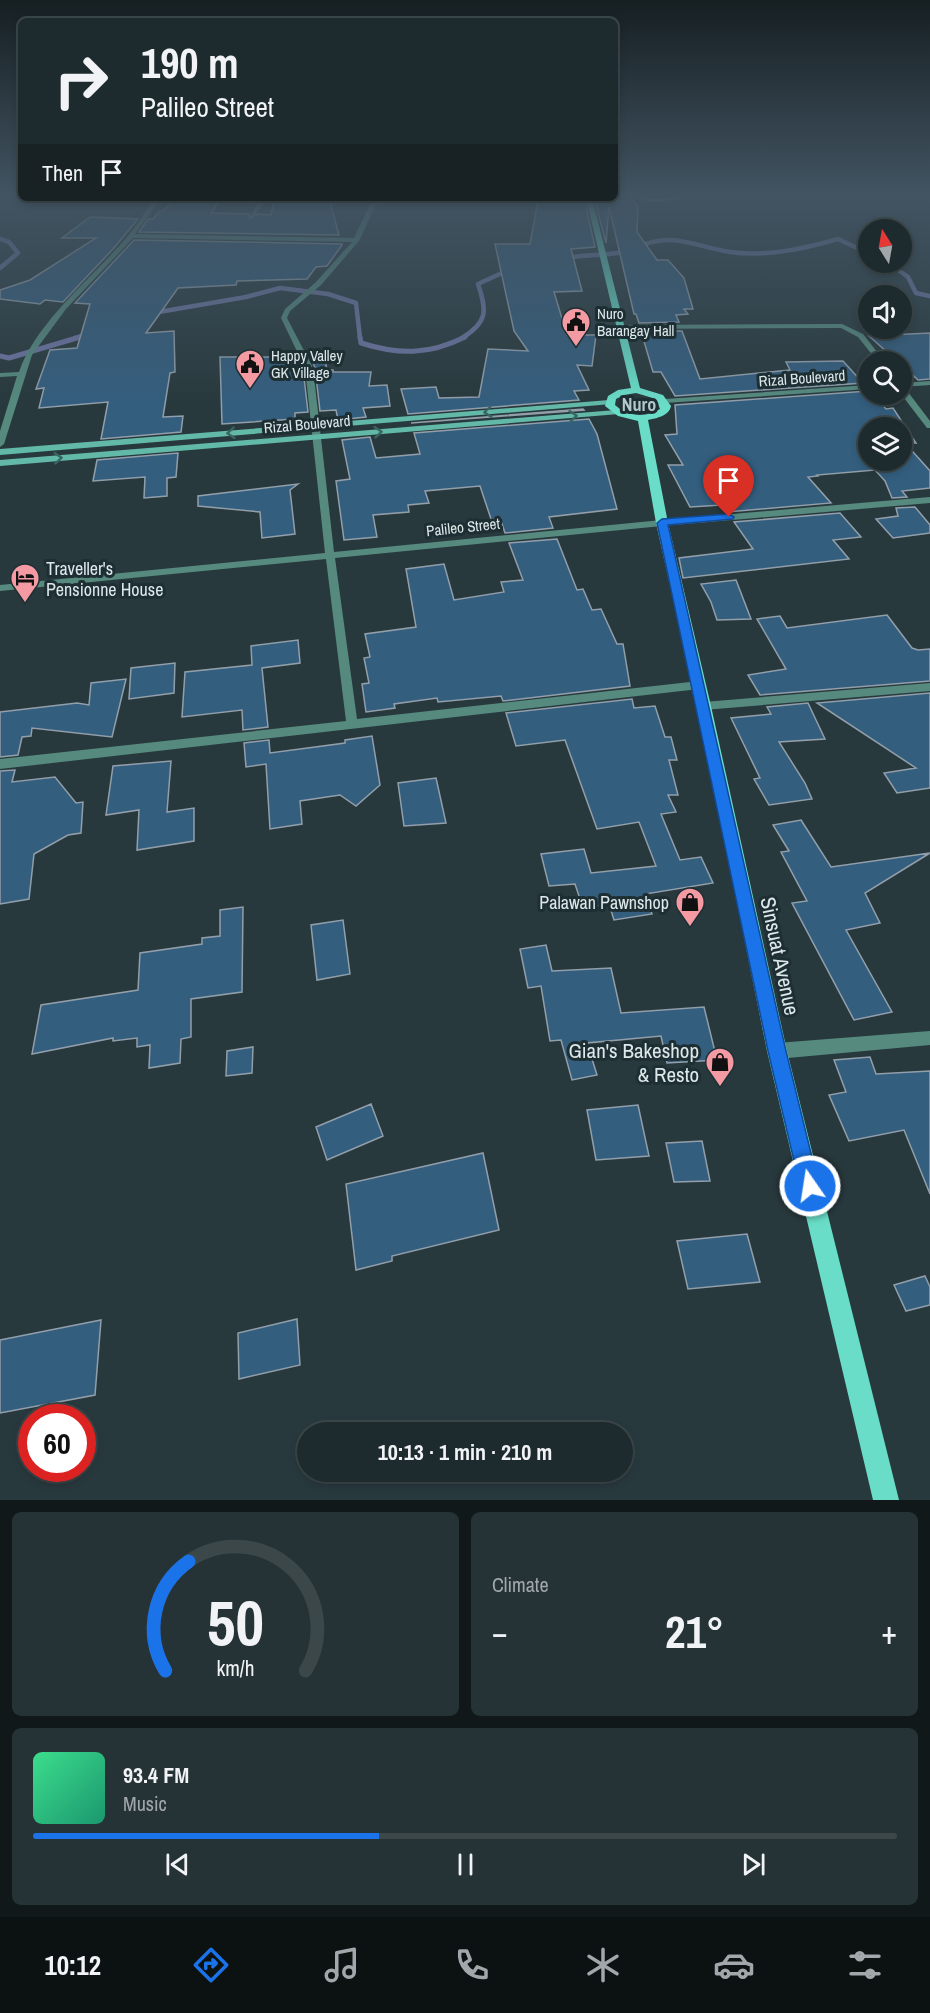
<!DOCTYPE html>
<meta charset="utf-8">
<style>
:root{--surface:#1e2b2e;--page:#263336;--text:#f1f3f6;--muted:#a1a7aa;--line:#3c474a;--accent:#1a73e8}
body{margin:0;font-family:"Archivo Narrow",sans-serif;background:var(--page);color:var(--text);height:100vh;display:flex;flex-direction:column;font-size:22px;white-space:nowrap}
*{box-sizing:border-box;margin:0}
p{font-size:20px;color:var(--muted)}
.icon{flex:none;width:33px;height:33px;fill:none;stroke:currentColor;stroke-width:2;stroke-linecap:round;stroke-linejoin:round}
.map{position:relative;height:1500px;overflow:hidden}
.drawer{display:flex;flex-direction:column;gap:12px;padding:12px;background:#101819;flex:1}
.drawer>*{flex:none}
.hud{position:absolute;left:18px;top:18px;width:600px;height:183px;border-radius:9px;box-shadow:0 3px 9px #0003,0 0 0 2px var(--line);background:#1e2b2e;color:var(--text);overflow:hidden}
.needle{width:39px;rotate:349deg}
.controls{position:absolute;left:858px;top:219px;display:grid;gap:12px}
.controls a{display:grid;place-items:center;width:54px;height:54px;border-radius:50%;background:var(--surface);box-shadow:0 3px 9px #0003,0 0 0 2px var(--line);font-size:30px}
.speed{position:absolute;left:18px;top:1404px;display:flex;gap:12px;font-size:30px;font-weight:700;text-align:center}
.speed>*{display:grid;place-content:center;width:78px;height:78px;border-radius:50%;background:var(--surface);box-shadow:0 3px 9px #0003,0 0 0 2px var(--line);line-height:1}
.speed .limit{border:9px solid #d22;background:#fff;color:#111}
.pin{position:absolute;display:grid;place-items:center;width:51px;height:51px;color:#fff;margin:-62px -26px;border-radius:50% 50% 50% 0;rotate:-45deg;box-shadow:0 0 6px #0007}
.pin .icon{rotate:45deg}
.me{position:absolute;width:66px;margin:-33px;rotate:347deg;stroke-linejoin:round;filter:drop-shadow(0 0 4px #0008)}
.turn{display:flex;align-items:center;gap:21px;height:126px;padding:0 24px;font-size:27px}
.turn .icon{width:78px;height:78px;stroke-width:2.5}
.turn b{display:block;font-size:42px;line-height:51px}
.then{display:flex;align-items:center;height:57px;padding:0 24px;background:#0003;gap:12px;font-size:22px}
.big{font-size:45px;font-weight:700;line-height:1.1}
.drawer .tile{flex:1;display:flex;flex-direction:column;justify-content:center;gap:9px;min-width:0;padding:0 21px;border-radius:9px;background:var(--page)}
.drawer .dial{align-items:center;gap:0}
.dial svg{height:156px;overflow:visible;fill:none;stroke:var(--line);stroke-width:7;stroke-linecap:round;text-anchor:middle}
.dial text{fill:var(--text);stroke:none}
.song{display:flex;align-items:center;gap:18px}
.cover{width:72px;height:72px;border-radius:9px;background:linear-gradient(135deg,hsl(150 70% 55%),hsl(160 70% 35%))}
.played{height:6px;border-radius:3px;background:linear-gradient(90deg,var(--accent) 40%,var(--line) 40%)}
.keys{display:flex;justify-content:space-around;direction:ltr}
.heat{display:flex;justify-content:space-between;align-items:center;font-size:33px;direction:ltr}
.drawer .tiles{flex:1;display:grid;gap:12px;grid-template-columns:1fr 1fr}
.tile:last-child{grid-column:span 2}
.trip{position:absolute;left:297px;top:1422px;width:336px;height:60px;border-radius:30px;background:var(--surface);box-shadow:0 3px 9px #0003,0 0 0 2px var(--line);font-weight:700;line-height:60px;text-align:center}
.menu{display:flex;height:96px;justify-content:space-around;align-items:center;background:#0c1112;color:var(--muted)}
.menu .icon{width:42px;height:42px}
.menu .active{color:var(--accent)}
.menu b{font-size:27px;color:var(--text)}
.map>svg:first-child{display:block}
</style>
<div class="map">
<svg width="930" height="1500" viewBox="0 0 930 1500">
<rect width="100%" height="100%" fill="#28393d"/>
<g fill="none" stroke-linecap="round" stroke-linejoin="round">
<!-- stream-far1 -->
<path stroke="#6d75a2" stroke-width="4.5" d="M0,239L9,242L18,253L0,268
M563,259C582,254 599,256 617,253C635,249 652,239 671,240C690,241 710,249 730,252C766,257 803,249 838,239L868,253
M887,262L908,277L916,293L930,296
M153,313L246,297L280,288L328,294L356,303L360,338
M75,338L89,334
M462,338C488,322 487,311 478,284L504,272L513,271"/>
<!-- stream -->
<path stroke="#6d75a2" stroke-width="5" d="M360,337L361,343C399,355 429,355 465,337
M0,356L9,358L80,337"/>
</g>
<!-- building -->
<path fill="#345e7e" stroke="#929fab" stroke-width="1.5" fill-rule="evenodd" d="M176,198H222L211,213L249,214L250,218L258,214L271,215L275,198H329L339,235L139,232L148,219H153L160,211H163Z
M607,198H612L614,201L632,200L638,206L637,232L657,260H668L684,278L693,309H684L688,314L676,315L679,322L639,323L636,314H634L609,207L606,243L595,202H608Z
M538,201L585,202L595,247L571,249L582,291L554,292L567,335H596L592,366L577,365L589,390L574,391L579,400L408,414L401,389L436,387L439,398L479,397L488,349L528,351L514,331L495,244H530Z
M90,217L138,219L113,249L63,302L45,300L40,304L0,299V290L30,280L96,238H62Z
M134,240L342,244V245L327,266L316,267L307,279L237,281L236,285L178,288L146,333L174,331L175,372L170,373L163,417L183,416L181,432L101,439L108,402L39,408L44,388L36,389L50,350L77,348L90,304L75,303Z
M641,331H682L700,379L790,370L786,362L843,361L863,383L675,396L661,372H653Z
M930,333V379L918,380L902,365V362H898L869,336Z
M220,357H295L294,362L299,361L303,369L308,412L295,413V419L222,424Z
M325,359L327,370H333V372H371L369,386L387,385L390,406L363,408L366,417L338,420L336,410L320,411L315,368L312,360Z
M868,391V394H873L886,409L893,408L916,443H905L930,471V488L902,491L907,497L892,498L885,481L875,470L817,475L818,476L808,477L831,503L727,512L722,505L690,507L668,465H683L665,435L677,434L675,405ZM868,428H902V460H868Z
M583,409L584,410L411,423Z
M589,419L597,434L617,509L549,517L553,528L505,533L500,518L491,519L480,486L425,491L429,503L408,505L409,512L373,515L377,537L344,540L336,481L350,479L342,440L370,437L376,458L420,454L414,433Z
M178,453L176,477L167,478V496L144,498L145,477L93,481L97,460Z
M298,484L290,490L295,534L262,538L260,512L198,506V496Z
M915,507L930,525V533L893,538L876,519L898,516L896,508Z
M840,513L861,537L833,540L849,559L683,578L679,558L753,549L734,522Z
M557,539L577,590L583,589L592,610L601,609L617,644H623L630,686L503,701L501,696L438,702L437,698L394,704L395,708L366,712L362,684L369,683L364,658L370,657L365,634L416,627L406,569L444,564L454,600L504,592L501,582L523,580L509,543Z
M736,580L751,619L717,620L711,602L701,584Z
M887,615L912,648L918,650L930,649V681L760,695L748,675L786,669L757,619L780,616L787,628Z
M298,640L300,663L262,668L268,727L243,730L242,710L182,717L185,672L252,665L251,646Z
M175,663L174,693L129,699L131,668Z
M126,679L112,737L32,728L31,736L22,737L18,755L0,757V712L77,703L89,705L91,683Z
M930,693V788L897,793L884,773L916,768L817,703Z
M632,699L634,708L655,706L665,737H671L677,760H669L678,795H668L676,812L661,814L680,860L701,857L713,883L645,894L652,914L614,920L609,904L583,908L575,884L549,886L541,854L584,849L591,873L656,866L639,822L597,829L565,740L516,746L506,713Z
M808,703L825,739L779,742L805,783L812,799L769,805L754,779L760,778L731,718L771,714L767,707Z
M372,736L380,785L356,806L340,795L300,801L302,824L270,829L266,764L246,767L244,743L269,740L270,753L345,743V740Z
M171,761L167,812L194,808V841L137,850L139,810L106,815L113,766Z
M15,770L12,782L55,777L76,803L83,802L81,833L68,835L34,854L29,899L0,904V771Z
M436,778L446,823L404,826L398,783Z
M801,820L831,867L930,853L865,893L880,923L846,930L892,1012L854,1020L792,903L807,901L781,852L789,851L773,825Z
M243,907L242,992L191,999V1037L181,1039L180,1063L149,1068L150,1045L137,1047V1038L113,1041V1038L32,1054L41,1005L138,990L140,953L202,944V938L220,936V910Z
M343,920L350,974L317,980L311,925Z
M546,945L552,971L611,968L621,1013L704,1007L717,1060L667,1063L661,1036L587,1043L597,1075L572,1080L561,1040L550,1041L541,986L528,988L520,949Z
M253,1047L252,1073L226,1076L227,1051Z
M870,1057L876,1074L930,1071V1194L904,1130L849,1141L829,1095L846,1092L834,1060Z
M371,1104L383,1136L327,1160L316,1127Z
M638,1105L649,1156L596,1160L587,1110Z
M702,1141L710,1181L674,1182L666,1143Z
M483,1153L499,1230L392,1256V1261L356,1270L346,1184Z
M747,1234L760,1282L688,1289L677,1241Z
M925,1276L930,1287V1305L906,1311L894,1285Z
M297,1319L300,1365L239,1379L238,1333Z
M101,1320L95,1395L0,1413V1340Z"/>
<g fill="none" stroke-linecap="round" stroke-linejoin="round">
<!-- lane -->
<path fill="#568a7f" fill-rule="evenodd" d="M261,198H267L254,216H250Z"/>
<!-- street -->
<path fill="#568a7f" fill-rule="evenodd" d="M155,198H161L135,234L354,238L373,198H379L359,241L321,285L290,311L287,318L313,368L334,552L662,520L930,497V503L662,526L335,558L357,719L699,681L705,685L699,689L0,769V759L346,721L326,559L0,591V585L325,553L305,368L281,318L285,309L316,282L352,242L133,238L66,309L32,355L4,444L0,447V431L17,376L0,377V373L19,372C35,323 95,275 128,236C138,224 146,210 155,198Z
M842,324L863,334L885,362H878L858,337L841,328L620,329L617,327L620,325Z
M930,381V385L902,387V383Z
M868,385V389L665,403L661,401L665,399Z
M902,388H905L930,421V428H927L901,394Z
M930,683V691L704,710L698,706L704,702Z
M930,1031V1045L777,1059L771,1056L769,1051L771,1046L777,1043Z"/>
<!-- secondary -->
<path fill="#62b9a8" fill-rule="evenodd" d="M620,196L656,198L699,196L656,202Z
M609,400H612V404L0,455V449Z
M616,410L620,412L619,414L0,466V460Z"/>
<!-- primary -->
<path fill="#69ddc7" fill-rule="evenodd" d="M586,198H592L640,388L663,395L671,406C669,416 657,418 648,420L668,523L711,706L787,1051L899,1500H873L767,1051L697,706L656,523L638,421L618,416L605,406L608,396L618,390L631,388ZM636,393L656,399L660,409C646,418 628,417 615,405L616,399L624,395Z"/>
</g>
<!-- one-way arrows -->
<defs><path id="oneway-chevron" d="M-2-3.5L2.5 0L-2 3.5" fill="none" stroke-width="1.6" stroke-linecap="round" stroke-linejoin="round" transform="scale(1.5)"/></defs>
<g stroke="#396662">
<use href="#oneway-chevron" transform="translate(488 412) rotate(175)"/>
<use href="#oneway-chevron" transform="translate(573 416) rotate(-5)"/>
<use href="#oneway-chevron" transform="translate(378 432) rotate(-5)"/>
<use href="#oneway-chevron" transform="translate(231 433) rotate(175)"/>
<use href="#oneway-chevron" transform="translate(58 458) rotate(-5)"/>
</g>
<!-- sky -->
<linearGradient id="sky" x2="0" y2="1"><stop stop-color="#161f22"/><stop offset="0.48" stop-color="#425462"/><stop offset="1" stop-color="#425462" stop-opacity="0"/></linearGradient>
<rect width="930" height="406" fill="url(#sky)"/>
<!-- route -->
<path fill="#1a73e8" stroke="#114b97" stroke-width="1.5" d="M729,514L734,517L733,519L668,525L786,1051L819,1186L816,1193L810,1196L803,1193L800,1186L768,1051L657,523L662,519Z"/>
<!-- icons -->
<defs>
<g id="civic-pin" transform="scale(1.5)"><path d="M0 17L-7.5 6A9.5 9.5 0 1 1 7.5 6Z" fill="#f49aa3" stroke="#1e2f33"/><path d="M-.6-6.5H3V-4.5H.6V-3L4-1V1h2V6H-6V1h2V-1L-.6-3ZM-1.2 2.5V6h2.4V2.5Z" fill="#111"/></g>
<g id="hotel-pin" transform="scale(1.5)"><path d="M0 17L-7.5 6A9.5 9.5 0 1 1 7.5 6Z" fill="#f49aa3" stroke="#1e2f33"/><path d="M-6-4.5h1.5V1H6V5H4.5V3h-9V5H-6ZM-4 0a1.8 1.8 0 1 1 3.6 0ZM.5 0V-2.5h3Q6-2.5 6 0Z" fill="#111"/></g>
<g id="shop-pin" transform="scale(1.5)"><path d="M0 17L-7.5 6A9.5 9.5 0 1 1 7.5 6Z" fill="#f49aa3" stroke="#1e2f33"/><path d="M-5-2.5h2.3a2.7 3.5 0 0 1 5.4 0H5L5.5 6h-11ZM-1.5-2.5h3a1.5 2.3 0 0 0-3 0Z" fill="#111"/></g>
</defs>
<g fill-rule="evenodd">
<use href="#civic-pin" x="576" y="322"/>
<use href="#civic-pin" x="250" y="364"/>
<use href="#hotel-pin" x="25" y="578"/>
<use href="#shop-pin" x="690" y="902"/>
<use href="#shop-pin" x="720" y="1062"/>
</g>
<g text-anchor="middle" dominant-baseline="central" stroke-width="6" stroke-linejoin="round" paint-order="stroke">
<!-- far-poi labels -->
<g font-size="15" fill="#dde8ea" stroke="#1e2f33" text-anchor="start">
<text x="597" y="313">Nuro<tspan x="597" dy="17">Barangay Hall</tspan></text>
<text x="271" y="355">Happy Valley<tspan x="271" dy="17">GK Village</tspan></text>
</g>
<!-- far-street labels -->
<g font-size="15" fill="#dde8ea" stroke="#1e2f33">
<text transform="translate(802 378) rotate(-4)">Rizal Boulevard</text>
<text transform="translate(307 424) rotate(-5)">Rizal Boulevard</text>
<text transform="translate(463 527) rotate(-6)">Palileo Street</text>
</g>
<!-- far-quarter labels -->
<g font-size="18" font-weight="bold" fill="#b4c8cd" stroke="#1e2f33">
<text x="639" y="404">Nuro</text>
</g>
<!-- poi labels -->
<g font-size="18" fill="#dde8ea" stroke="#1e2f33" text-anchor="start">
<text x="46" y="568">Traveller's<tspan x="46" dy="21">Pensionne House</tspan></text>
<text x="669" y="902" text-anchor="end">Palawan Pawnshop</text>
</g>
<!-- near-street labels -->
<g font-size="21" fill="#dde8ea" stroke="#1e2f33">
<text transform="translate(780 956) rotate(78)">Sinsuat Avenue</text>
</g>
<!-- near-poi labels -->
<g font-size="21" fill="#dde8ea" stroke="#1e2f33" text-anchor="end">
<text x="699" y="1050">Gian's Bakeshop<tspan x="699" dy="24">&amp; Resto</tspan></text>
</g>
</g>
</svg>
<div class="controls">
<a><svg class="needle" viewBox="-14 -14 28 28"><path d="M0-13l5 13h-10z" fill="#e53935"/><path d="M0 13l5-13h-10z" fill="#a1a7aa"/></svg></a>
<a><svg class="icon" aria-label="sound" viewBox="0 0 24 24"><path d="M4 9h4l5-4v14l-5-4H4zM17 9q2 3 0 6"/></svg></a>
<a><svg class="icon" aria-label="search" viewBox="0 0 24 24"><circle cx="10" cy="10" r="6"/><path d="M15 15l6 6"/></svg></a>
<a><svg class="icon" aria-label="layers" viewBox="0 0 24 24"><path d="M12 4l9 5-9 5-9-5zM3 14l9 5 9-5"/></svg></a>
</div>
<div class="speed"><div class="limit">60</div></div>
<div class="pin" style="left:729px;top:517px;background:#d93025"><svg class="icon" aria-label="arrive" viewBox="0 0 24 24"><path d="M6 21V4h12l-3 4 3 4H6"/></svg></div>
<svg class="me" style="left:810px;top:1186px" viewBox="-20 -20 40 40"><circle r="17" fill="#1a73e8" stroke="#fff" stroke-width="3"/><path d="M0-11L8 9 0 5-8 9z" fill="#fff"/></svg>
<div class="trip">10:13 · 1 min · 210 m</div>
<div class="hud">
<div class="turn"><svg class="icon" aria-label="right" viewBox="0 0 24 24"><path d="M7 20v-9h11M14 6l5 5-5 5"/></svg><div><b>190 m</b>Palileo Street</div></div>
<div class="then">Then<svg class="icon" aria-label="arrive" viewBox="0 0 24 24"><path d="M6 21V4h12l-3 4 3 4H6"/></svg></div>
</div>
</div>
<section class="drawer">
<div class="tiles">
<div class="tile dial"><svg viewBox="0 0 100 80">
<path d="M14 69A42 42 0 1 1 86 69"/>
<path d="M14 69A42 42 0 0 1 26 13" stroke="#1a73e8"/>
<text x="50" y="56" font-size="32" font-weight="700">50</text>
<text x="50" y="72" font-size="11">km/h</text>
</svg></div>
<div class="tile"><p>Climate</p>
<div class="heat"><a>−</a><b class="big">21°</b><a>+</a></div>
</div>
<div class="tile">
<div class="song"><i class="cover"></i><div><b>93.4 FM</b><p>Music</p></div></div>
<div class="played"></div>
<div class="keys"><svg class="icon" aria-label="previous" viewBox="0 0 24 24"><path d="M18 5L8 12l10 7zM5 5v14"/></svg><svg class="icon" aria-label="pause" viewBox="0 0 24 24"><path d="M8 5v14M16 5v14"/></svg><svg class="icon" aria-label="next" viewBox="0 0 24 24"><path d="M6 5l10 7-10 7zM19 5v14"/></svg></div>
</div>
</div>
</section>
<nav class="menu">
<b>10:12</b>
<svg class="icon active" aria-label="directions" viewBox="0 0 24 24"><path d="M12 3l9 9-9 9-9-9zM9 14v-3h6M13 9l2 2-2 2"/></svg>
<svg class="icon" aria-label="music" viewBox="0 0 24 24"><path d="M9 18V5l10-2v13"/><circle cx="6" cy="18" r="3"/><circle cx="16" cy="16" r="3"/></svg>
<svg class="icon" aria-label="phone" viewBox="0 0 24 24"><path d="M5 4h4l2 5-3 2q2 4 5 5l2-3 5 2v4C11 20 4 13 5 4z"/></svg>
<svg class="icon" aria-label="climate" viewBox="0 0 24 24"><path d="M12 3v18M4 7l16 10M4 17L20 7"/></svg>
<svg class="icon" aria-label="car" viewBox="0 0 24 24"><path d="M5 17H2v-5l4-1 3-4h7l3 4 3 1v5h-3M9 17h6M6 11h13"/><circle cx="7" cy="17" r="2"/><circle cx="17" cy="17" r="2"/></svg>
<svg class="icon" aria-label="filters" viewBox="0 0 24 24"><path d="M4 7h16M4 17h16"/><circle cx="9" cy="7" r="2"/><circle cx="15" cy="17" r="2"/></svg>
</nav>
